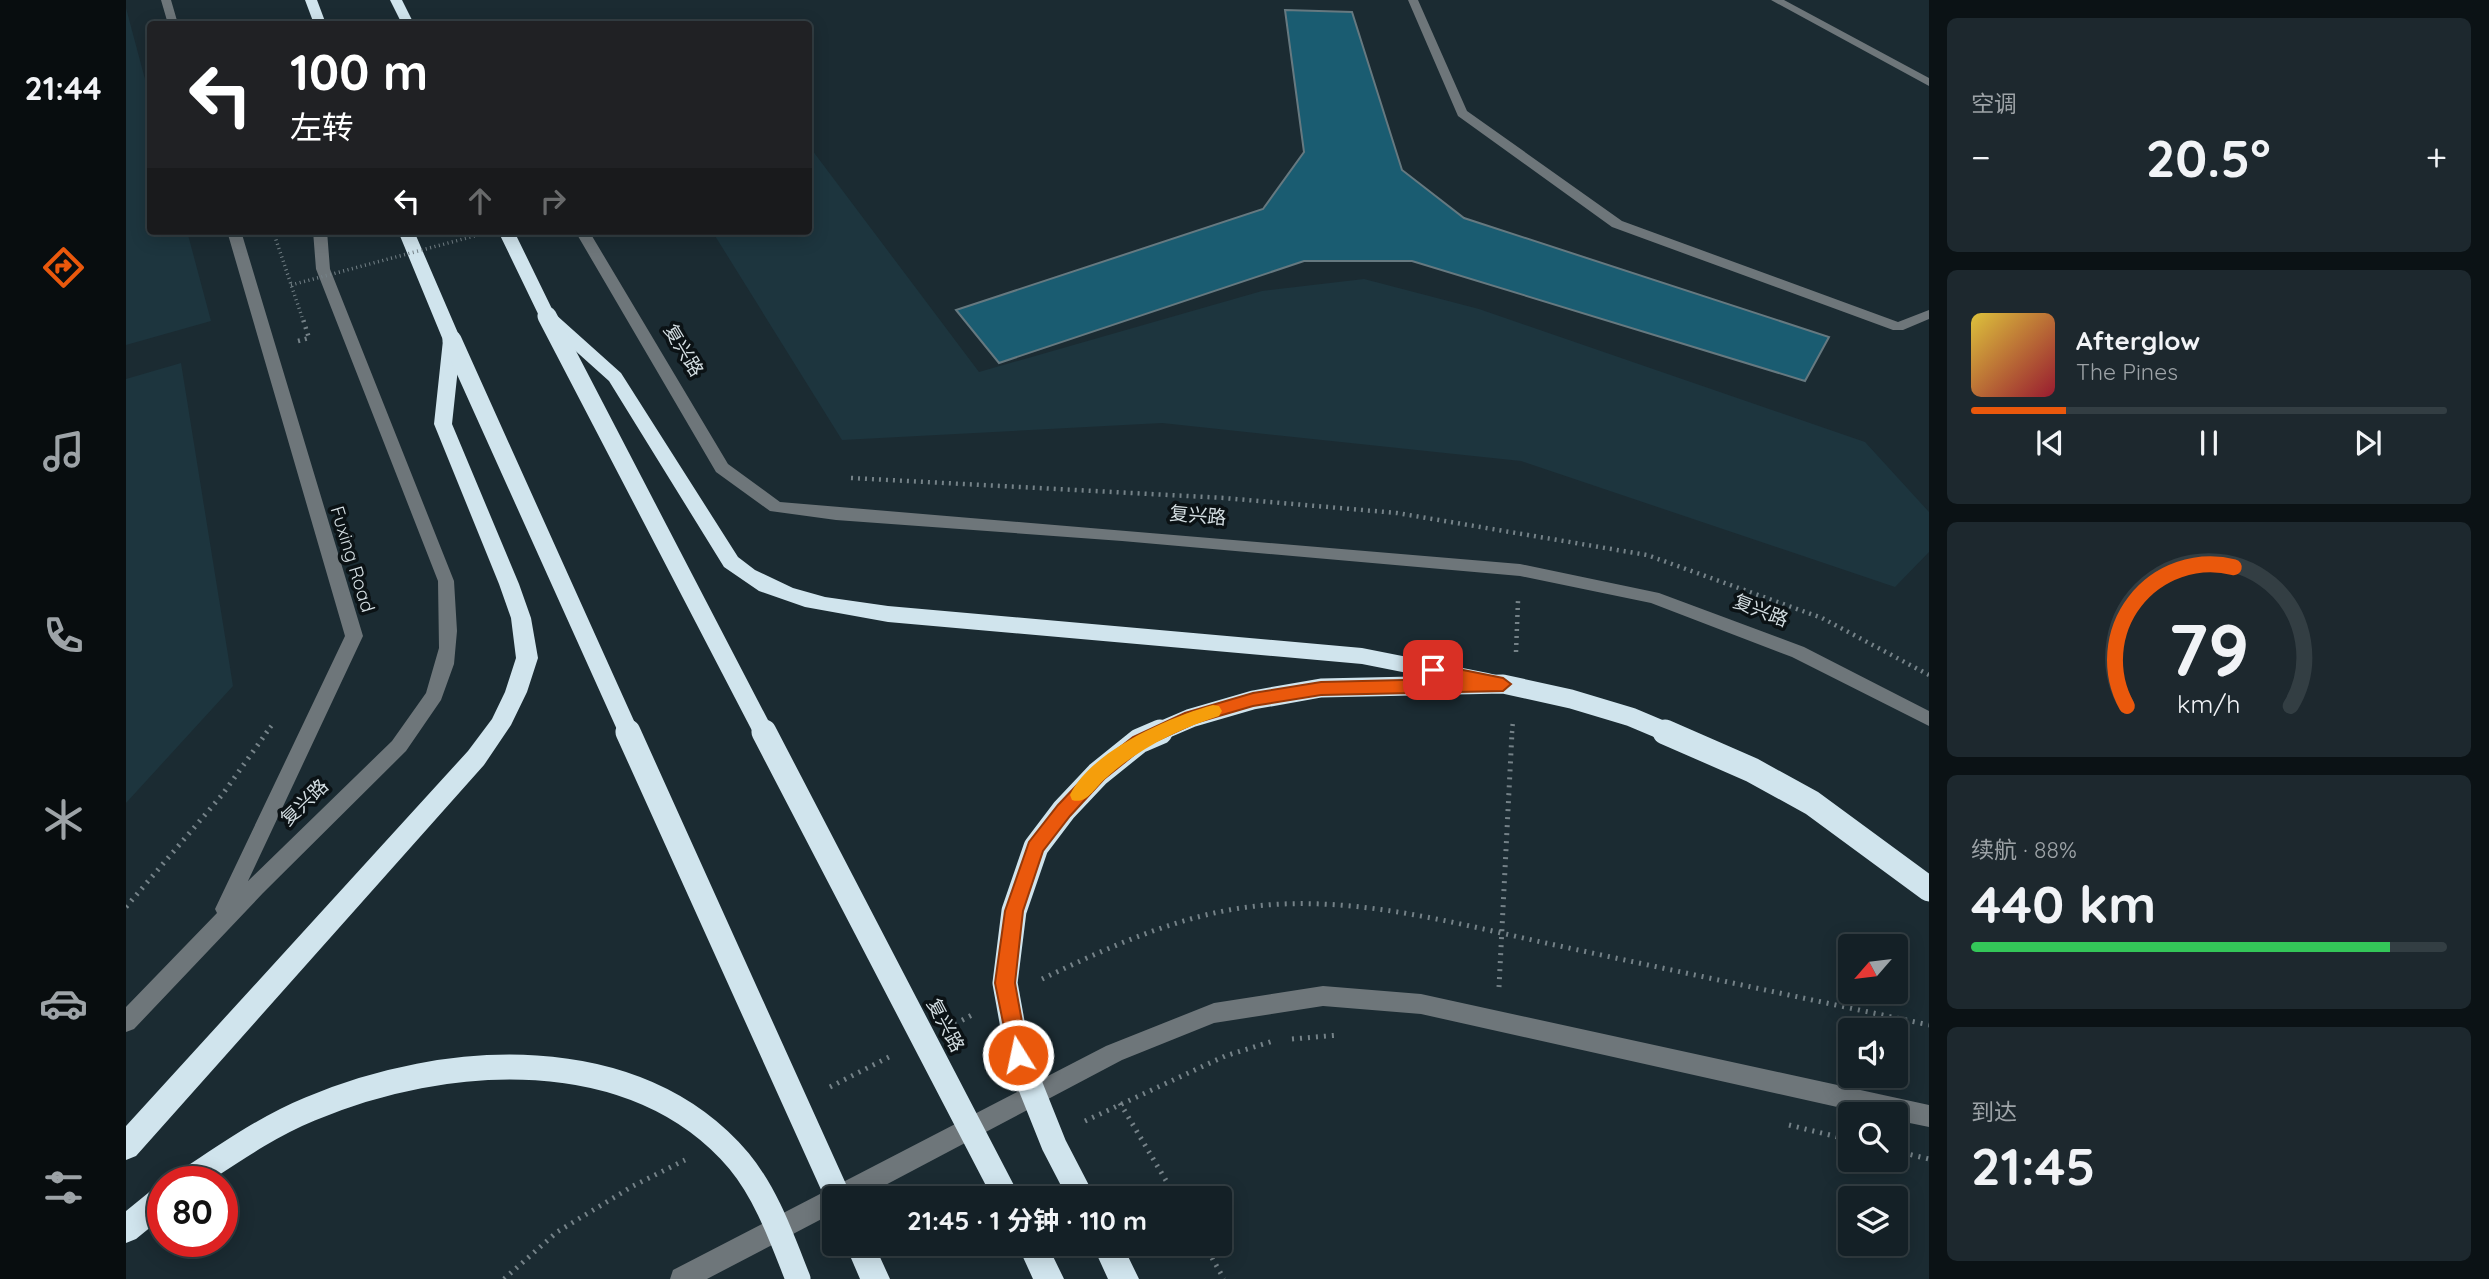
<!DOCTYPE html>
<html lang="zh">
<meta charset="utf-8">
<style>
:root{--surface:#142026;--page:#1d282e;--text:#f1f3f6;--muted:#9da3a7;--line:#333e43;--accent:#ea580c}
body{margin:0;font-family:Quicksand,"Noto Sans SC",sans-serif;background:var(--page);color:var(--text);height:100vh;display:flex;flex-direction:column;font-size:26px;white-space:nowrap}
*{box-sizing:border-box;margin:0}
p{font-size:23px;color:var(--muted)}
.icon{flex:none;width:38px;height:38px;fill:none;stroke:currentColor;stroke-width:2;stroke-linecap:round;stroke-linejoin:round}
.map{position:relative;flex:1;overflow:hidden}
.details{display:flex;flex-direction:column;gap:18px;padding:18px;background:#0b1215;width:560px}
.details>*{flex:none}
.banner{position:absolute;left:21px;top:21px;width:665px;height:214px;border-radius:7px;box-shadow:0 4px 18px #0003,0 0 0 2px var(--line);background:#202124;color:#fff;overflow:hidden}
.needle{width:46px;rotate:242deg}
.tools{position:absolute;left:1712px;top:934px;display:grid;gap:14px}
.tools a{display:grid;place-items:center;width:70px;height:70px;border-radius:7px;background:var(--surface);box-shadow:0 4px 18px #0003,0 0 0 2px var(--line);font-size:35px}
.speed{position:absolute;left:21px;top:1166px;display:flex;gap:14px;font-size:35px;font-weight:700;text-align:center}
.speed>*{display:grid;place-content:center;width:91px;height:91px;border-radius:50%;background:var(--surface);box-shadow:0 4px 18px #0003,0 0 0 2px var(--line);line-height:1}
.speed .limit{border:10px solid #d22;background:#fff;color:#111}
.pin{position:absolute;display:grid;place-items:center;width:60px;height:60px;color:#fff;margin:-30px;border-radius:14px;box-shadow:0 4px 10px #0006}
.me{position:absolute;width:77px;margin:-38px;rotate:350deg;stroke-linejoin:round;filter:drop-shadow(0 0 5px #0008)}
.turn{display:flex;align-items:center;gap:24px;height:147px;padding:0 28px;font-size:32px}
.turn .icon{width:91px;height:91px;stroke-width:2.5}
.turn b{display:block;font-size:49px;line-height:60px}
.lanes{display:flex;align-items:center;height:66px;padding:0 28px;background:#0003;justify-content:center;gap:35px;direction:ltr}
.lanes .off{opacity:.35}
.big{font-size:52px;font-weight:700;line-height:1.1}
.details .widget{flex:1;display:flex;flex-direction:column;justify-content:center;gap:10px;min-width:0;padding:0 24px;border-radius:10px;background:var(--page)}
.details .dial{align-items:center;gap:0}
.dial svg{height:182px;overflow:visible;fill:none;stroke:var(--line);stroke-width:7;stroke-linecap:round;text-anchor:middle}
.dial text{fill:var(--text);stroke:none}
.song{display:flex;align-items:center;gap:21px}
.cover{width:84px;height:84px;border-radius:10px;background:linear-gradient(135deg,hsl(50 70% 55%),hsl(350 70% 35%))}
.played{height:7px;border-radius:4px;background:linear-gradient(90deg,var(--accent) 20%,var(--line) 20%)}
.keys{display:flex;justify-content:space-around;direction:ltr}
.heat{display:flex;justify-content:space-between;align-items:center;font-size:38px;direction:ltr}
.charge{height:10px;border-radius:5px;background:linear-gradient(90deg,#34c759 88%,var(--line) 0)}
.trip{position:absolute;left:696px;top:1186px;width:410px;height:70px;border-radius:7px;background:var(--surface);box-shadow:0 4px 18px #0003,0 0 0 2px var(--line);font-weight:700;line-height:70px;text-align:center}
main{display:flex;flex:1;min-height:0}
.dock{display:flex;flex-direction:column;width:126px;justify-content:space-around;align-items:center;background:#080d0f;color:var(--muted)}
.dock .icon{width:49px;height:49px}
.dock .on{color:var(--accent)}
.dock b{font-size:32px;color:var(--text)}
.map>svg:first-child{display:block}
</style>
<main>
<nav class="dock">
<b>21:44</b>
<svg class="icon on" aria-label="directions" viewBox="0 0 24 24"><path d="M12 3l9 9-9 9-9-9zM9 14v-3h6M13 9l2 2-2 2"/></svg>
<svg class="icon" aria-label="music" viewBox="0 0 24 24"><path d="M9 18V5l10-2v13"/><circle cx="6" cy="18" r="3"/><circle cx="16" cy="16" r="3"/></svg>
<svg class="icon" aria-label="phone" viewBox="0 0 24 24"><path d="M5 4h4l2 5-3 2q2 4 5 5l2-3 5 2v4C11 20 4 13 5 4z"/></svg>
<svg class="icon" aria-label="climate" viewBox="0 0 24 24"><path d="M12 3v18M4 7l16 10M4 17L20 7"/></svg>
<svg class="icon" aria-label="car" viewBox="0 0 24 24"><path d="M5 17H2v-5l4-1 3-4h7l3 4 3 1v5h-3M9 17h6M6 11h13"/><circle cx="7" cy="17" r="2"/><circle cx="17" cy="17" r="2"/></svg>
<svg class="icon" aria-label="filters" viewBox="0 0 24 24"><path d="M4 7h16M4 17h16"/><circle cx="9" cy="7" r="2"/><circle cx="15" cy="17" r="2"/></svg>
</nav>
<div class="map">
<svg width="1803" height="1279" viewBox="0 0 1803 1279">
<rect width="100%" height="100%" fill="#1b2b32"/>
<!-- built -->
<path fill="#1d353e" d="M0,8L24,98V231H61L85,321L0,345Z
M683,146L853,372L1136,291L1238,279L1353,309L1739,442L1803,512V552L1769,587L1395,461L1036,423L716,440L586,231H682Z
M55,363L107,686L0,803V379Z"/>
<!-- building -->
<path fill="#1a5c71" stroke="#667980" stroke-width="2" d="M1159,10L1226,12L1276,170L1338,218L1703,337L1679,381L1286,261H1178L873,363L830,310L1137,209L1178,152Z"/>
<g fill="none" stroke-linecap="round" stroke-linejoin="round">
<!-- path-far2 -->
<path stroke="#758288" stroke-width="3.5" stroke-dasharray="1 3.5" stroke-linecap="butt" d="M147,231L176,317"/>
<!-- path-far1 -->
<path stroke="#758288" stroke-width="4.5" stroke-dasharray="2 5" stroke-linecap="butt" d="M172,341L183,338L176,316
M725,478L1098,498L1271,513L1521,555L1696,618L1803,675
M1390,652L1392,601
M140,733L146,725
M1386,733L1387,720"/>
<!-- path -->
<path stroke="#758288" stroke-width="5" stroke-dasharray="2 6" stroke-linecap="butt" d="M0,907L96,795L141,732
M916,979C987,945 1062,911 1141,905C1238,897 1336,925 1429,945C1554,972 1678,998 1803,1025
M1373,987L1386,732
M829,1024L846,1015
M1166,1039L1213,1035
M704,1087L765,1056
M994,1103L1051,1199
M959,1121L1099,1056L1147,1041
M1663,1125L1724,1140
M1769,1151L1803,1159
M810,1199L833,1187
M1078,1244L1098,1279
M378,1279L431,1232L507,1186L559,1160"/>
<!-- minor -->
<path fill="#6e767a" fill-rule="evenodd" d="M35,0H45L52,24H42Z
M1282,0H1292L1341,111L1496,221L1772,322L1803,310V319L1777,330H1767L1486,227L1332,116Z
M1645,0H1658L1803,78V86Z
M101,231H115L237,636L122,881L266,741L300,693L313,648L312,581L190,269L187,231H201L204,269L328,581L331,631L328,664L315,700L280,751L137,893L8,1029L0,1032V1007L91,913L89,909L219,636Z
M449,231H463L602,464L654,502L1394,564L1533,593L1678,647L1803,711V726L1666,657L1525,603L1394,576L996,541L710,520L644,511L590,472Z
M1197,986L1295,994L1803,1105V1127L1769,1120V1115H1747L1295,1014L1197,1006L1088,1023L996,1060L733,1199H709V1212L581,1279H544L547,1270L980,1046L1088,1003Z"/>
<!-- highway -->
<path fill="#d0e4ed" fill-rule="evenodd" d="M179,0H191L200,24H188Z
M264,0H276L288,24H276Z
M272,231H288L335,340L326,424L393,584L405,618L412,658L401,692L385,725L358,765L10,1156L0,1160V1126L342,751L366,719L379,692L390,658L385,618L373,584L308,424L317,340Z
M372,231H388L428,313L495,373L612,557L629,570L667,588L699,597L762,606L1236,648L1362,673L1370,675L1373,681L1370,687L1362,689L1236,664L762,622L679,607L633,591L598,567L483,381L415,320Z
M37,1185V1217L10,1239L0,1243V1211L27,1189Z
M719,1244H748L764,1279H734Z
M891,1244H921L938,1279H907Z
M966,1244H996L1013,1279H982Z"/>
<!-- path-bridge -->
<path stroke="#758288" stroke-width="3.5" stroke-dasharray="1 3.5" stroke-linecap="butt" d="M165,285L367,231"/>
<!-- highway-bridge-far1 -->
<path stroke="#d0e4ed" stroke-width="19" d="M421,316L638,733
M326,340L503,733
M1030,733L1065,718L1127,700L1195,688L1377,684L1445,699L1505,717L1543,733"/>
<!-- highway-bridge -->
<path stroke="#d0e4ed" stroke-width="25" d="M502,732L713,1199
M638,732L881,1199
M1539,732L1626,770L1686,803L1803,889
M61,1181C101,1155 140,1127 184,1109C318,1052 510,1039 613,1161C641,1195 656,1239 672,1279
M956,1199L928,1145L892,1055L879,983L888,911L910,847L938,810L972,774L1013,741L1034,732"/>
</g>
<!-- route -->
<path fill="#ea580c" stroke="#983908" stroke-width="2" d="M1307,664L1377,678L1385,684L1377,691L1195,695L1127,706L1069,723L1019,746L978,779L944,816L917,851L897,911L889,983L902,1055L899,1062L892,1065L885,1062L869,983L879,911L903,842L932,805L966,769L1007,737L1059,713L1127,693L1195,682L1319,679L1301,675L1298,670L1301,666Z"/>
<!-- slow -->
<path fill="#f59e0b" d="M1087,705L1093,706L1096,711L1093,716C1051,730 1013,748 980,778C969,787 961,805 946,800L944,795C965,751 1043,717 1087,705Z"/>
<g text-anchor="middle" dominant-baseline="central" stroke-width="7" stroke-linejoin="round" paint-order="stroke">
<!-- street labels -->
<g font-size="19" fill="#d4dee2" stroke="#0b1215">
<text transform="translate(558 350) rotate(59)">复兴路</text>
<text transform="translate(1072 515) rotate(5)">复兴路</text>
<text transform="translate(227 559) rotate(73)">Fuxing Road</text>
<text transform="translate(1635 610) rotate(21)">复兴路</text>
<text transform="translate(178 802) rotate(-44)">复兴路</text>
<text transform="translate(820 1025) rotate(62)">复兴路</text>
</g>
</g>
</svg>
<div class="tools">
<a><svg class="needle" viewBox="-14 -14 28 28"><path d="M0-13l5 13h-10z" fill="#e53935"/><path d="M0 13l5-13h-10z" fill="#9da3a7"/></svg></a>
<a><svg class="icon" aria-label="sound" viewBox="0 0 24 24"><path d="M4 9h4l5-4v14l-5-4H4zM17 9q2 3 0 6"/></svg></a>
<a><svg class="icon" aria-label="search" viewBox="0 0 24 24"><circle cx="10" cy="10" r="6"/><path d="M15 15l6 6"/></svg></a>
<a><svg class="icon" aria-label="layers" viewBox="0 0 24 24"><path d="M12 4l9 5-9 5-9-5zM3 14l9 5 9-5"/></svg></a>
</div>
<div class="speed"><div class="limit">80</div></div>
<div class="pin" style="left:1307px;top:670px;background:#d93025"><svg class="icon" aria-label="arrive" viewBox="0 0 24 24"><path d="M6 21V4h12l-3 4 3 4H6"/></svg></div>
<svg class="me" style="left:892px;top:1055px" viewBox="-20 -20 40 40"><circle r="17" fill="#ea580c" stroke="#fff" stroke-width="3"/><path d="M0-11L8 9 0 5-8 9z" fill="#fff"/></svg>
<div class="trip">21:45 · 1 分钟 · 110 m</div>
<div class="banner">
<div class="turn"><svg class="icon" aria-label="left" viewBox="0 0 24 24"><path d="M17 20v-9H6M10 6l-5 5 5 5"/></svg><div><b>100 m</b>左转</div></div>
<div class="lanes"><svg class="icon" aria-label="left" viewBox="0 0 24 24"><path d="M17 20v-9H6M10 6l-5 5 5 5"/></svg><svg class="icon off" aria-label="ahead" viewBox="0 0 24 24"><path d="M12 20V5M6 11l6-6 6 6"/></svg><svg class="icon off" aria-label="right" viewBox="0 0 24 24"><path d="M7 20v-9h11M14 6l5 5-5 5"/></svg></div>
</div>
</div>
<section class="details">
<div class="widget"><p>空调</p>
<div class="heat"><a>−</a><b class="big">20.5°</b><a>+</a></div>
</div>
<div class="widget">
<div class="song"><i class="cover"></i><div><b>Afterglow</b><p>The Pines</p></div></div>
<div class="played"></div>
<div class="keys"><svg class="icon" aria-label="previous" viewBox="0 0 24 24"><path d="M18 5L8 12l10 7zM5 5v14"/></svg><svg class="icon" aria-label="pause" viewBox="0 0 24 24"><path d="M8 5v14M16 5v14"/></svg><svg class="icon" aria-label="next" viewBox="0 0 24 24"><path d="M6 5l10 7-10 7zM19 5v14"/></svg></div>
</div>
<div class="widget dial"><svg viewBox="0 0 100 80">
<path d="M14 69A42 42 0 1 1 86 69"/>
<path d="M14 69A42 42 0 0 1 61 8" stroke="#ea580c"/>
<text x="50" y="56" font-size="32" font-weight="700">79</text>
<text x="50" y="72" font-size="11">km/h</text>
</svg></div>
<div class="widget"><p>续航 · 88%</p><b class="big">440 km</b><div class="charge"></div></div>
<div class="widget"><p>到达</p><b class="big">21:45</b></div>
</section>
</main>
